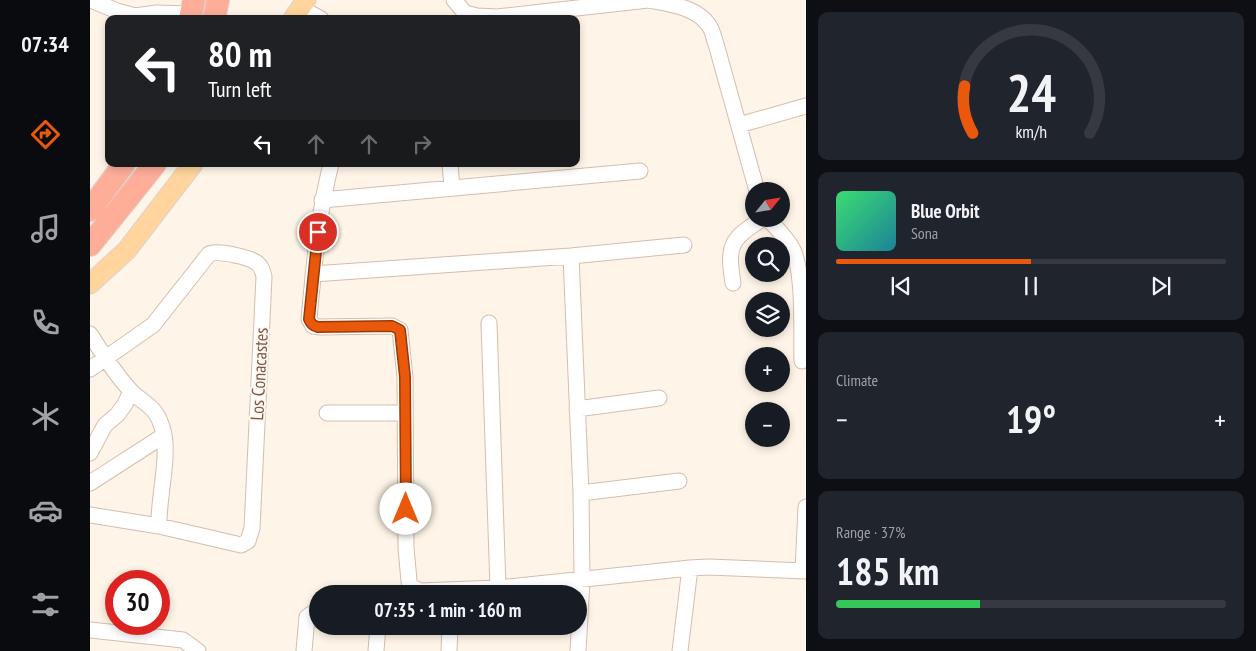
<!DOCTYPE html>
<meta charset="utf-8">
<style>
:root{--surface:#171b24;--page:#20242c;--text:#f1f3f6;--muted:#9ea1a6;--line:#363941;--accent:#ea580c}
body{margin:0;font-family:"PT Sans Narrow",sans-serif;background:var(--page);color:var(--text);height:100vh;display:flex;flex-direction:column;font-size:19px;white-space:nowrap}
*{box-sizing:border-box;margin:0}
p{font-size:16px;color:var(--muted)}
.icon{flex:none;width:28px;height:28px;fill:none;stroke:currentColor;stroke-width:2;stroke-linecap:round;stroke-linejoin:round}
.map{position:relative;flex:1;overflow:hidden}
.drawer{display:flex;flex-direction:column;gap:12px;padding:12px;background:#0d0f14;width:450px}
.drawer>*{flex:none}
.banner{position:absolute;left:15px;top:15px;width:475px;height:152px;border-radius:10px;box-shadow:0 2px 8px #0003;background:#202124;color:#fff;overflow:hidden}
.needle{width:32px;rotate:60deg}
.controls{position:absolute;left:655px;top:182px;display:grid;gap:10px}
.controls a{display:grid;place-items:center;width:45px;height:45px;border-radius:50%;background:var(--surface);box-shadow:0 2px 8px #0003;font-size:25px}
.speed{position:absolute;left:15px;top:570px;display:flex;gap:10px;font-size:25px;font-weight:700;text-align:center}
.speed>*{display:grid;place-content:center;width:65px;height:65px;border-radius:50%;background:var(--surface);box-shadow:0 2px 8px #0003;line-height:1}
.speed .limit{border:8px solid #d22;background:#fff;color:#111}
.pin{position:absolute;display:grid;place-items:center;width:42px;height:42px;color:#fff;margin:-21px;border:2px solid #fff;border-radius:50%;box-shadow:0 1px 5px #0007}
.me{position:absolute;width:55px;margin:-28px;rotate:0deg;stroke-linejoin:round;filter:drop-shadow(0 0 4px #0008)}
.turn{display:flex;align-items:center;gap:18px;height:105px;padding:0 20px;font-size:22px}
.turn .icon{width:65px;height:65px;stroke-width:2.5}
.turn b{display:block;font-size:35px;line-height:42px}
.lanes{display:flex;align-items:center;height:48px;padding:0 20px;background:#0003;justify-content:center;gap:25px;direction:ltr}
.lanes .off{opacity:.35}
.big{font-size:38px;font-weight:800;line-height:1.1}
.drawer .card{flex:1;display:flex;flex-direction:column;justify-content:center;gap:8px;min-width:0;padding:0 18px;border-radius:10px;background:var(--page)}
.drawer .dial{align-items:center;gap:0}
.dial svg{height:130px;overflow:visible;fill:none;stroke:var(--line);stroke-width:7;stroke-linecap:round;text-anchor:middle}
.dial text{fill:var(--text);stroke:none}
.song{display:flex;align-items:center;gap:15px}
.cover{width:60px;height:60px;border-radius:8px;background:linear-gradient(135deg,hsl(140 70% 55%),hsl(190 70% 35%))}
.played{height:5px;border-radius:2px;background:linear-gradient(90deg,var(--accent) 50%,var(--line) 50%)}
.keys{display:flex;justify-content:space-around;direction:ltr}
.heat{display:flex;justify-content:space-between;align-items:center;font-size:28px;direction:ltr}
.charge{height:8px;border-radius:4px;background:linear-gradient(90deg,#34c759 37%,var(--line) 0)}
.trip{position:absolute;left:219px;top:585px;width:278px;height:50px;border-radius:25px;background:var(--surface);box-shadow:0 2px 8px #0003;font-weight:800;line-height:50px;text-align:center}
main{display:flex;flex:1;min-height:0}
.tab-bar{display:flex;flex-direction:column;width:90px;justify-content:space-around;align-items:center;background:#090b0e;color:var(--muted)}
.tab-bar .icon{width:35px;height:35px}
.tab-bar .on{color:var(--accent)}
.tab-bar b{font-size:22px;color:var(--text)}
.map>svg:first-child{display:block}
</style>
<main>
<nav class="tab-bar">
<b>07:34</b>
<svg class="icon on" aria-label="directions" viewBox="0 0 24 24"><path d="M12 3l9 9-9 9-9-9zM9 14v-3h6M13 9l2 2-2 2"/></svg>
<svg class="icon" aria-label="music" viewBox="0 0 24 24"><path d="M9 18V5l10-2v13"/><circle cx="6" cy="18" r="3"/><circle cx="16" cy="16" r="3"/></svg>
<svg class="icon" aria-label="phone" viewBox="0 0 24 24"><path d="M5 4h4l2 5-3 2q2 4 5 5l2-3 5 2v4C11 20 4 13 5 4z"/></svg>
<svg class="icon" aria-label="climate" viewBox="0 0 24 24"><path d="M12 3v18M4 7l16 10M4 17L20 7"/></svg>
<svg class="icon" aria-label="car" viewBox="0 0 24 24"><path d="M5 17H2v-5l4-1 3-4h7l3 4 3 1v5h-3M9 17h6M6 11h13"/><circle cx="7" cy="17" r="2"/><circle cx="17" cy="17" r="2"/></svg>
<svg class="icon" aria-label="filters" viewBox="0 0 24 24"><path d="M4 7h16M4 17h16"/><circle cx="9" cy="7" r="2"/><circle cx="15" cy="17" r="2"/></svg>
</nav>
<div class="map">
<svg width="716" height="651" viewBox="0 0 716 651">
<rect width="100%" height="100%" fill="#fef4e7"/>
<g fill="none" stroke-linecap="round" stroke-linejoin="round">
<!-- minor casing -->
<g stroke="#d5bdae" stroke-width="17">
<path id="minor" d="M1,0L27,11L45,16L67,13L101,14
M364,0L375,13L387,16L407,17L558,0C580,4 610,7 621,29C623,33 624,39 626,44L667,191
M211,8L231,19
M649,125L716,106
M241,164C228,215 224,266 219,319L223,326L228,327L302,326L310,330L315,377L316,548L319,581L320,586L330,591L408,588
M360,164L362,188
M232,200L550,171
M678,219C686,227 694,236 701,246C715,269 711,332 712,361
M481,256L491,493L492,580L488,651
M223,274L481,256L594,245
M643,283C637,245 640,240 672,219
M399,323L408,588L600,568L619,567L716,571
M0,334C13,354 26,376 43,393C56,405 66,407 72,427C81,452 68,497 69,526
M0,369L63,325L119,254C128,250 159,257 167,263C171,266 173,271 174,277L162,528L158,541L151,545L69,526L0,515
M487,409L569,398
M237,413H315
M0,453L15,425L27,415L35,404L41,391
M0,483L73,436
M491,493L589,481
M713,571L716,507
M0,630L93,640L108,651
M214,651L217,617L221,614H228
M286,651L288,626
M359,651L360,626
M590,651L600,568"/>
</g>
<!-- major casing -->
<g stroke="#ddd3cf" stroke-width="21">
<path id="major" d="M203,19L216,0
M0,284L37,250L103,164"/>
</g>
<!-- highway casing -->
<g stroke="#ddd3cf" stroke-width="24">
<path id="highway" d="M100,19L104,0
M124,19L128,0
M0,210L34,164
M0,245L65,164"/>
</g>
<!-- minor -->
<use href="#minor" stroke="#fff" stroke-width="15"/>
<!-- major -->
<use href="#major" stroke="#ffd59d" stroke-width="19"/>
<!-- highway -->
<use href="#highway" stroke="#fead98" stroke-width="22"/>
</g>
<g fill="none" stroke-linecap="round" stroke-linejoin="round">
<!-- route casing -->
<g stroke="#983908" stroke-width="12">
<path id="route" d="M228,232L219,319C221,324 223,326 228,327L302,326L310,330L315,377L316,509"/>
</g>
<!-- route -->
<use href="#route" stroke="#ea580c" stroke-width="9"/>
</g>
<g text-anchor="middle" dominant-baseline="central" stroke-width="4" stroke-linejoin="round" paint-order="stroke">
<!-- street labels -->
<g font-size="18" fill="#7b5748" stroke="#fff8ef">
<text transform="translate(169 374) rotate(-87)">Los Conacastes</text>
</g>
</g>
</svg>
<div class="controls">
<a><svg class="needle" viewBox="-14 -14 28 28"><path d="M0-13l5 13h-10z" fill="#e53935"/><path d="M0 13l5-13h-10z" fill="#9ea1a6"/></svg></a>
<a><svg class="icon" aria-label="search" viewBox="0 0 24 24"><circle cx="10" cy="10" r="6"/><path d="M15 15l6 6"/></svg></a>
<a><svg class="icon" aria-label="layers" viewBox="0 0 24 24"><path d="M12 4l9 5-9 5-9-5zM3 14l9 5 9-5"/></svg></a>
<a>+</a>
<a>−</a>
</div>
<div class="speed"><div class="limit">30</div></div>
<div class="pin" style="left:228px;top:232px;background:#d93025"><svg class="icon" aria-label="arrive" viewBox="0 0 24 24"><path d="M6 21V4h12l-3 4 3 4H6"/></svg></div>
<svg class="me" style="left:316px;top:509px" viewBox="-20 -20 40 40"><circle r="19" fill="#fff"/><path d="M0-13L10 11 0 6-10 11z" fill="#ea580c"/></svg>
<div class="trip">07:35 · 1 min · 160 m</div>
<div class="banner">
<div class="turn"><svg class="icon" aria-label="left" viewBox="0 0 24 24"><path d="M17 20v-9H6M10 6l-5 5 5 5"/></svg><div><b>80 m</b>Turn left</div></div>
<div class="lanes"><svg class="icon" aria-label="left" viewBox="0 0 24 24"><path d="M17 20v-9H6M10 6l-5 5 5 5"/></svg><svg class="icon off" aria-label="ahead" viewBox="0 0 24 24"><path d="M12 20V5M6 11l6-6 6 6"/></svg><svg class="icon off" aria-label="ahead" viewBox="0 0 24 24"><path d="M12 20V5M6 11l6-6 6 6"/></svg><svg class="icon off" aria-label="right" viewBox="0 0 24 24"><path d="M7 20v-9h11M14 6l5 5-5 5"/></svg></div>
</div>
</div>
<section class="drawer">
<div class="card dial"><svg viewBox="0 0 100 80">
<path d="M14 69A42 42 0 1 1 86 69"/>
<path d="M14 69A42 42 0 0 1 9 40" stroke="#ea580c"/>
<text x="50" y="56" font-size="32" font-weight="700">24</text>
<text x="50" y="72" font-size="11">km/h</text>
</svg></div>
<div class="card">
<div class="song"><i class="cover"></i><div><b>Blue Orbit</b><p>Sona</p></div></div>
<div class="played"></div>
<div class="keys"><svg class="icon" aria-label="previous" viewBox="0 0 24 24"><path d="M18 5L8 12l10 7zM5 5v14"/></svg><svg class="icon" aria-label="pause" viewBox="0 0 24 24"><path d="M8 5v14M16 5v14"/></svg><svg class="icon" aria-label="next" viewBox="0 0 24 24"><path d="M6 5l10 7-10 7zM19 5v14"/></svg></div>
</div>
<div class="card"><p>Climate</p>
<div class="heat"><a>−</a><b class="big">19°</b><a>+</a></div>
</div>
<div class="card"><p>Range · 37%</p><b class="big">185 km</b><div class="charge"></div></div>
</section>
</main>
